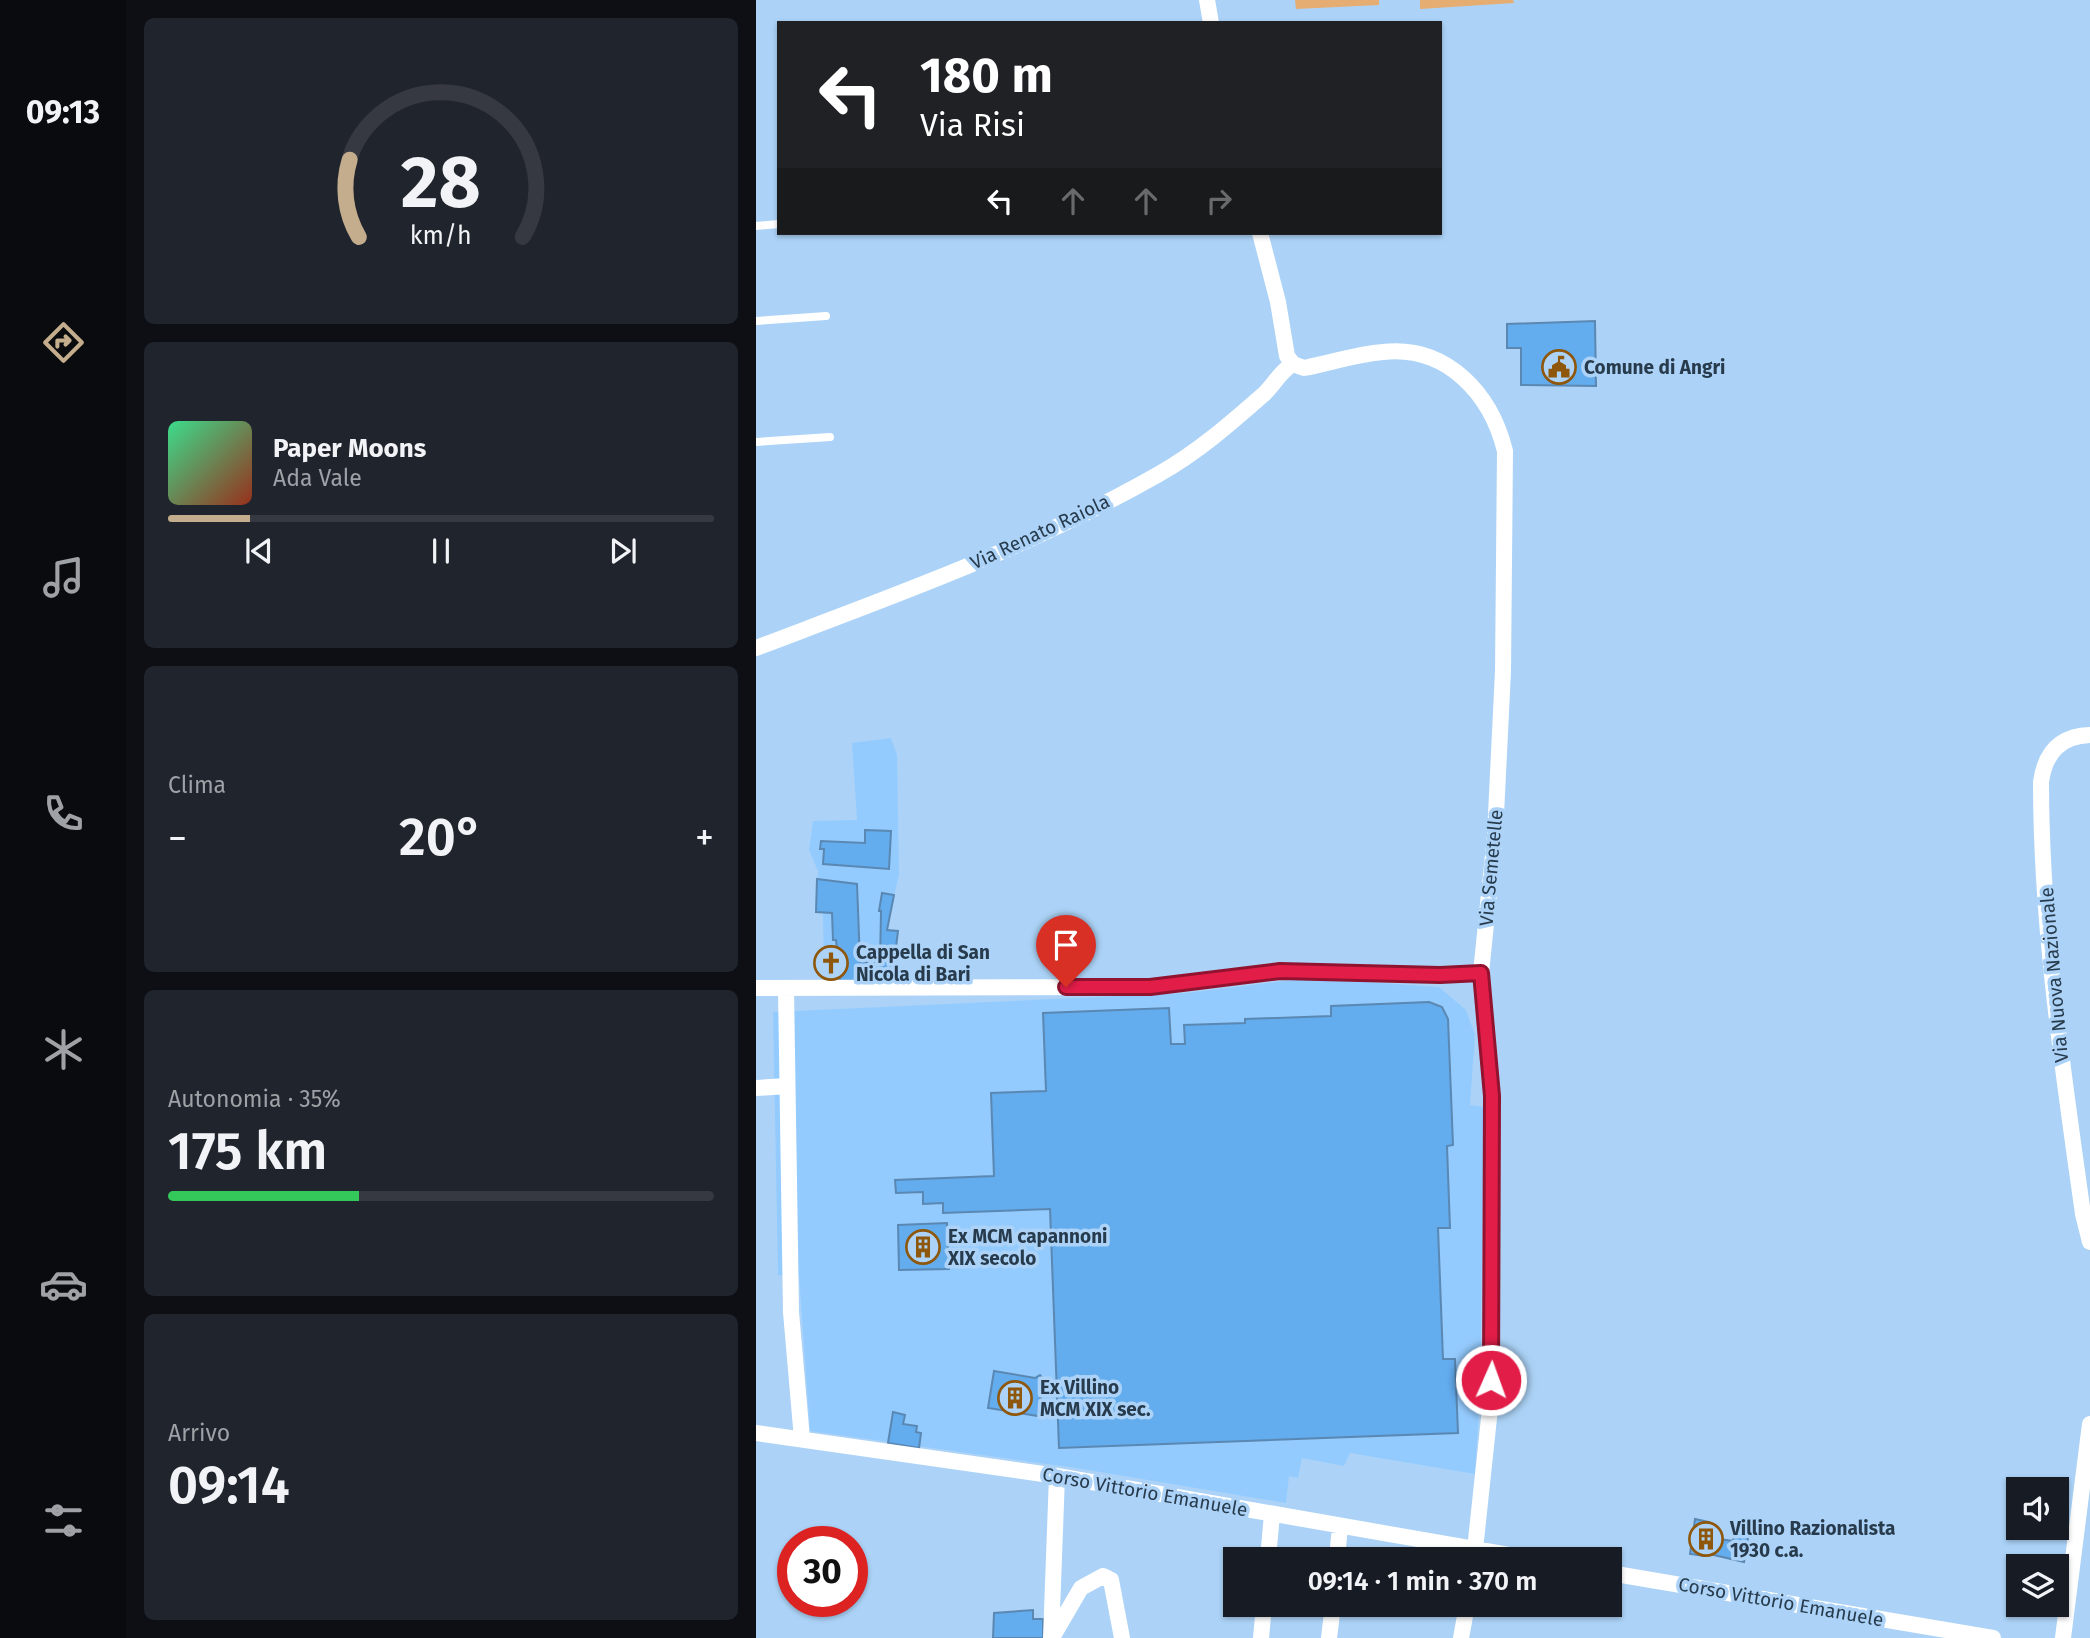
<!DOCTYPE html>
<html lang="it">
<meta charset="utf-8">
<style>
:root{--surface:#171b24;--page:#20242c;--text:#f1f3f6;--muted:#9ea1a6;--line:#363941;--accent:#c4ad8c}
body{margin:0;font-family:"Fira Sans",sans-serif;background:var(--page);color:var(--text);height:100vh;display:flex;flex-direction:column;font-size:26px;white-space:nowrap}
*{box-sizing:border-box;margin:0}
p{font-size:23px;color:var(--muted)}
.icon{flex:none;width:38px;height:38px;fill:none;stroke:currentColor;stroke-width:2;stroke-linecap:round;stroke-linejoin:round}
.map{position:relative;flex:1;overflow:hidden}
.sheet{display:flex;flex-direction:column;gap:18px;padding:18px;background:#0d0f14;width:630px}
.sheet>*{flex:none}
.guide{position:absolute;left:21px;top:21px;width:665px;height:214px;border-radius:0px;box-shadow:0 2px 5px #0004;background:#202124;color:#fff;overflow:hidden}
.tools{position:absolute;left:1250px;top:1477px;display:grid;gap:14px}
.tools a{display:grid;place-items:center;width:63px;height:63px;border-radius:0px;background:var(--surface);box-shadow:0 2px 5px #0004;font-size:35px}
.speed{position:absolute;left:21px;top:1526px;display:flex;gap:14px;font-size:35px;font-weight:700;text-align:center}
.speed>*{display:grid;place-content:center;width:91px;height:91px;border-radius:50%;background:var(--surface);box-shadow:0 2px 5px #0004;line-height:1}
.speed .limit{border:10px solid #d22;background:#fff;color:#111}
.pin{position:absolute;display:grid;place-items:center;width:60px;height:60px;color:#fff;margin:-72px -30px;border-radius:50% 50% 50% 0;rotate:-45deg;box-shadow:0 0 7px #0007}
.pin .icon{rotate:45deg}
.me{position:absolute;width:77px;margin:-38px;rotate:2deg;stroke-linejoin:round;filter:drop-shadow(0 0 5px #0008)}
.turn{display:flex;align-items:center;gap:24px;height:147px;padding:0 28px;font-size:32px}
.turn .icon{width:91px;height:91px;stroke-width:2.5}
.turn b{display:block;font-size:49px;line-height:60px}
.lanes{display:flex;align-items:center;height:66px;padding:0 28px;background:#0003;justify-content:center;gap:35px;direction:ltr}
.lanes .off{opacity:.35}
.big{font-size:52px;font-weight:600;line-height:1.1}
.sheet .card{flex:1;display:flex;flex-direction:column;justify-content:center;gap:10px;min-width:0;padding:0 24px;border-radius:10px;background:var(--page)}
.sheet .dial{align-items:center;gap:0}
.dial svg{height:182px;overflow:visible;fill:none;stroke:var(--line);stroke-width:7;stroke-linecap:round;text-anchor:middle}
.dial text{fill:var(--text);stroke:none}
.song{display:flex;align-items:center;gap:21px}
.cover{width:84px;height:84px;border-radius:10px;background:linear-gradient(135deg,hsl(150 70% 55%),hsl(10 70% 35%))}
.played{height:7px;border-radius:4px;background:linear-gradient(90deg,var(--accent) 15%,var(--line) 15%)}
.keys{display:flex;justify-content:space-around;direction:ltr}
.heat{display:flex;justify-content:space-between;align-items:center;font-size:38px;direction:ltr}
.charge{height:10px;border-radius:5px;background:linear-gradient(90deg,#34c759 35%,var(--line) 0)}
.trip{position:absolute;left:467px;top:1547px;width:399px;height:70px;border-radius:0px;background:var(--surface);box-shadow:0 2px 5px #0004;font-weight:600;line-height:70px;text-align:center}
main{display:flex;flex:1;min-height:0}
.menu{display:flex;flex-direction:column;width:126px;justify-content:space-around;align-items:center;background:#090b0e;color:var(--muted)}
.menu .icon{width:49px;height:49px}
.menu .selected{color:var(--accent)}
.menu b{font-size:32px;color:var(--text)}
.map>svg:first-child{display:block}
</style>
<main>
<nav class="menu">
<b>09:13</b>
<svg class="icon selected" aria-label="directions" viewBox="0 0 24 24"><path d="M12 3l9 9-9 9-9-9zM9 14v-3h6M13 9l2 2-2 2"/></svg>
<svg class="icon" aria-label="music" viewBox="0 0 24 24"><path d="M9 18V5l10-2v13"/><circle cx="6" cy="18" r="3"/><circle cx="16" cy="16" r="3"/></svg>
<svg class="icon" aria-label="phone" viewBox="0 0 24 24"><path d="M5 4h4l2 5-3 2q2 4 5 5l2-3 5 2v4C11 20 4 13 5 4z"/></svg>
<svg class="icon" aria-label="climate" viewBox="0 0 24 24"><path d="M12 3v18M4 7l16 10M4 17L20 7"/></svg>
<svg class="icon" aria-label="car" viewBox="0 0 24 24"><path d="M5 17H2v-5l4-1 3-4h7l3 4 3 1v5h-3M9 17h6M6 11h13"/><circle cx="7" cy="17" r="2"/><circle cx="17" cy="17" r="2"/></svg>
<svg class="icon" aria-label="filters" viewBox="0 0 24 24"><path d="M4 7h16M4 17h16"/><circle cx="9" cy="7" r="2"/><circle cx="15" cy="17" r="2"/></svg>
</nav>
<section class="sheet">
<div class="card dial"><svg viewBox="0 0 100 80">
<path d="M14 69A42 42 0 1 1 86 69"/>
<path d="M14 69A42 42 0 0 1 10 35" stroke="#c4ad8c"/>
<text x="50" y="56" font-size="32" font-weight="700">28</text>
<text x="50" y="72" font-size="11">km/h</text>
</svg></div>
<div class="card">
<div class="song"><i class="cover"></i><div><b>Paper Moons</b><p>Ada Vale</p></div></div>
<div class="played"></div>
<div class="keys"><svg class="icon" aria-label="previous" viewBox="0 0 24 24"><path d="M18 5L8 12l10 7zM5 5v14"/></svg><svg class="icon" aria-label="pause" viewBox="0 0 24 24"><path d="M8 5v14M16 5v14"/></svg><svg class="icon" aria-label="next" viewBox="0 0 24 24"><path d="M6 5l10 7-10 7zM19 5v14"/></svg></div>
</div>
<div class="card"><p>Clima</p>
<div class="heat"><a>−</a><b class="big">20°</b><a>+</a></div>
</div>
<div class="card"><p>Autonomia · 35%</p><b class="big">175 km</b><div class="charge"></div></div>
<div class="card"><p>Arrivo</p><b class="big">09:14</b></div>
</section>
<div class="map">
<svg width="1334" height="1638" viewBox="0 0 1334 1638">
<rect width="100%" height="100%" fill="#acd3f7"/>
<!-- built -->
<path fill="#94cbfe" d="M135,738L141,755L143,874L131,929L142,931L136,980L84,981L83,978H68L67,913L60,912L62,871L53,850L57,821L101,820L96,743Z
M553,978L683,987L710,1010L719,1035L714,1105L728,1107L724,1394L719,1474L594,1453L588,1466L546,1458L542,1478L533,1476L530,1503L320,1468L54,1431L43,1276L22,1275L17,1012L430,993Z"/>
<!-- green -->
<path fill="#e5ad72" d="M539,0H623V5L540,9Z
M664,0H757L758,3L664,9Z"/>
<!-- building -->
<path fill="#63acee" stroke="#5a88b2" stroke-width="2" d="M839,321L840,386L765,385V348H751V324Z
M109,830L135,831L133,869L67,864L68,849H64L65,841L109,843Z
M61,879L101,884L104,962H124L125,911H123L126,893L138,895L131,930L142,931L136,980L84,981L80,940H77L76,913L60,912Z
M81,948L83,978H68L67,949Z
M673,1002L686,1007L692,1019L697,1145L691,1146L694,1228H682L687,1359H699L702,1433L303,1448L294,1209L187,1213V1203L167,1204V1192L140,1193L139,1180L238,1176L235,1093L290,1091L287,1013L413,1008L415,1044H429L428,1025L489,1023V1019L575,1016V1006Z
M191,1223L193,1269L143,1270L142,1225Z
M238,1371L279,1378L284,1375L291,1384L286,1389L282,1416L232,1408Z
M137,1412L149,1415L147,1424L161,1426L160,1432L165,1433L163,1448L132,1443Z
M939,1519L953,1522L951,1537L977,1541L979,1530L993,1532L988,1562L949,1553L948,1556L934,1554Z
M277,1610V1619H287V1638H237L238,1613Z"/>
<g fill="none" stroke-linecap="round" stroke-linejoin="round">
<!-- lane -->
<path stroke="#fff" stroke-width="8" d="M0,226L23,224
M0,321L70,316
M0,442L74,437"/>
<!-- street -->
<path stroke="#fff" stroke-width="16" d="M451,0L455,23
M504,233L522,302L531,356L537,364
M537,364L548,368C574,363 601,354 627,352C691,345 735,394 749,451L747,671L739,835L725,973L736,1096V1361L733,1418L718,1559
M0,648C137,596 275,547 403,474C442,452 475,423 508,394C519,384 524,371 537,364
M1334,735C1304,736 1289,753 1285,782C1285,927 1307,1071 1327,1214L1334,1242
M0,988L394,987L524,971L684,975L725,973
M30,988L35,1312L46,1439
M0,1088L31,1086
M0,1433L301,1476L776,1559
M512,1559L516,1514
M581,1559L584,1526
M854,1573L1237,1638
M297,1636L325,1588L347,1576L355,1580L366,1638
M295,1638L301,1476
M505,1638L508,1605
M573,1638L577,1605
M705,1638L711,1605
M1307,1638L1334,1424"/>
</g>
<g fill="none" stroke-linecap="round" stroke-linejoin="round">
<!-- route casing -->
<g stroke="#92132f" stroke-width="18">
<path id="route" d="M310,987H394L524,971L684,975L725,973L736,1096L735,1380"/>
</g>
<!-- route -->
<use href="#route" stroke="#e11d48" stroke-width="12"/>
</g>
<!-- icons -->
<defs>
<g id="civic-ring" transform="scale(1.75)"><circle r="9.5" fill="#acd3f7" stroke="#8e570b" stroke-width="1.5"/><path d="M-.6-6.5H3V-4.5H.6V-3L4-1V1h2V6H-6V1h2V-1L-.6-3ZM-1.2 2.5V6h2.4V2.5Z" fill="#8e570b"/></g>
<g id="church-ring" transform="scale(1.75)"><circle r="9.5" fill="#acd3f7" stroke="#8e570b" stroke-width="1.5"/><path d="M-1.2-6h2.4v3.5h3.3v2.4h-3.3V6h-2.4V-.1h-3.3v-2.4h3.3Z" fill="#8e570b"/></g>
<g id="building-ring" transform="scale(1.75)"><circle r="9.5" fill="#acd3f7" stroke="#8e570b" stroke-width="1.5"/><path d="M-4-6H4V6H1V3H-1V6H-4ZM-2.5-4.3h1.7v1.8h-1.7ZM.8-4.3h1.7v1.8H.8ZM-2.5-1h1.7V.8h-1.7ZM.8-1h1.7V.8H.8Z" fill="#8e570b"/></g>
</defs>
<g fill-rule="evenodd">
<use href="#civic-ring" x="803" y="367"/>
<use href="#church-ring" x="75" y="963"/>
<use href="#building-ring" x="167" y="1247"/>
<use href="#building-ring" x="259" y="1398"/>
<use href="#building-ring" x="950" y="1539"/>
</g>
<g text-anchor="middle" dominant-baseline="central" stroke-width="7" stroke-linejoin="round" paint-order="stroke">
<!-- poi labels -->
<g font-size="19" font-weight="bold" fill="#273b4d" stroke="#acd3f7" text-anchor="start">
<text x="828" y="367">Comune di Angri</text>
<text x="100" y="952">Cappella di San<tspan x="100" dy="22">Nicola di Bari</tspan></text>
<text x="192" y="1236">Ex MCM capannoni<tspan x="192" dy="22">XIX secolo</tspan></text>
<text x="284" y="1387">Ex Villino<tspan x="284" dy="22">MCM XIX sec.</tspan></text>
<text x="974" y="1528">Villino Razionalista<tspan x="974" dy="22">1930 c.a.</tspan></text>
</g>
<!-- street labels -->
<g font-size="19" fill="#273b4d" stroke="#acd3f7">
<text transform="translate(284 532) rotate(-25)">Via Renato Raiola</text>
<text transform="translate(735 868) rotate(-85)">Via Semetelle</text>
<text transform="translate(1298 975) rotate(-95)">Via Nuova Nazionale</text>
<text transform="translate(389 1492) rotate(10)">Corso Vittorio Emanuele</text>
<text transform="translate(1025 1602) rotate(10)">Corso Vittorio Emanuele</text>
</g>
</g>
</svg>
<div class="tools">
<a><svg class="icon" aria-label="sound" viewBox="0 0 24 24"><path d="M4 9h4l5-4v14l-5-4H4zM17 9q2 3 0 6"/></svg></a>
<a><svg class="icon" aria-label="layers" viewBox="0 0 24 24"><path d="M12 4l9 5-9 5-9-5zM3 14l9 5 9-5"/></svg></a>
</div>
<div class="speed"><div class="limit">30</div></div>
<div class="pin" style="left:310px;top:987px;background:#d93025"><svg class="icon" aria-label="arrive" viewBox="0 0 24 24"><path d="M6 21V4h12l-3 4 3 4H6"/></svg></div>
<svg class="me" style="left:735px;top:1380px" viewBox="-20 -20 40 40"><circle r="17" fill="#e11d48" stroke="#fff" stroke-width="3"/><path d="M0-11L8 9 0 5-8 9z" fill="#fff"/></svg>
<div class="trip">09:14 · 1 min · 370 m</div>
<div class="guide">
<div class="turn"><svg class="icon" aria-label="left" viewBox="0 0 24 24"><path d="M17 20v-9H6M10 6l-5 5 5 5"/></svg><div><b>180 m</b>Via Risi</div></div>
<div class="lanes"><svg class="icon" aria-label="left" viewBox="0 0 24 24"><path d="M17 20v-9H6M10 6l-5 5 5 5"/></svg><svg class="icon off" aria-label="ahead" viewBox="0 0 24 24"><path d="M12 20V5M6 11l6-6 6 6"/></svg><svg class="icon off" aria-label="ahead" viewBox="0 0 24 24"><path d="M12 20V5M6 11l6-6 6 6"/></svg><svg class="icon off" aria-label="right" viewBox="0 0 24 24"><path d="M7 20v-9h11M14 6l5 5-5 5"/></svg></div>
</div>
</div>
</main>
